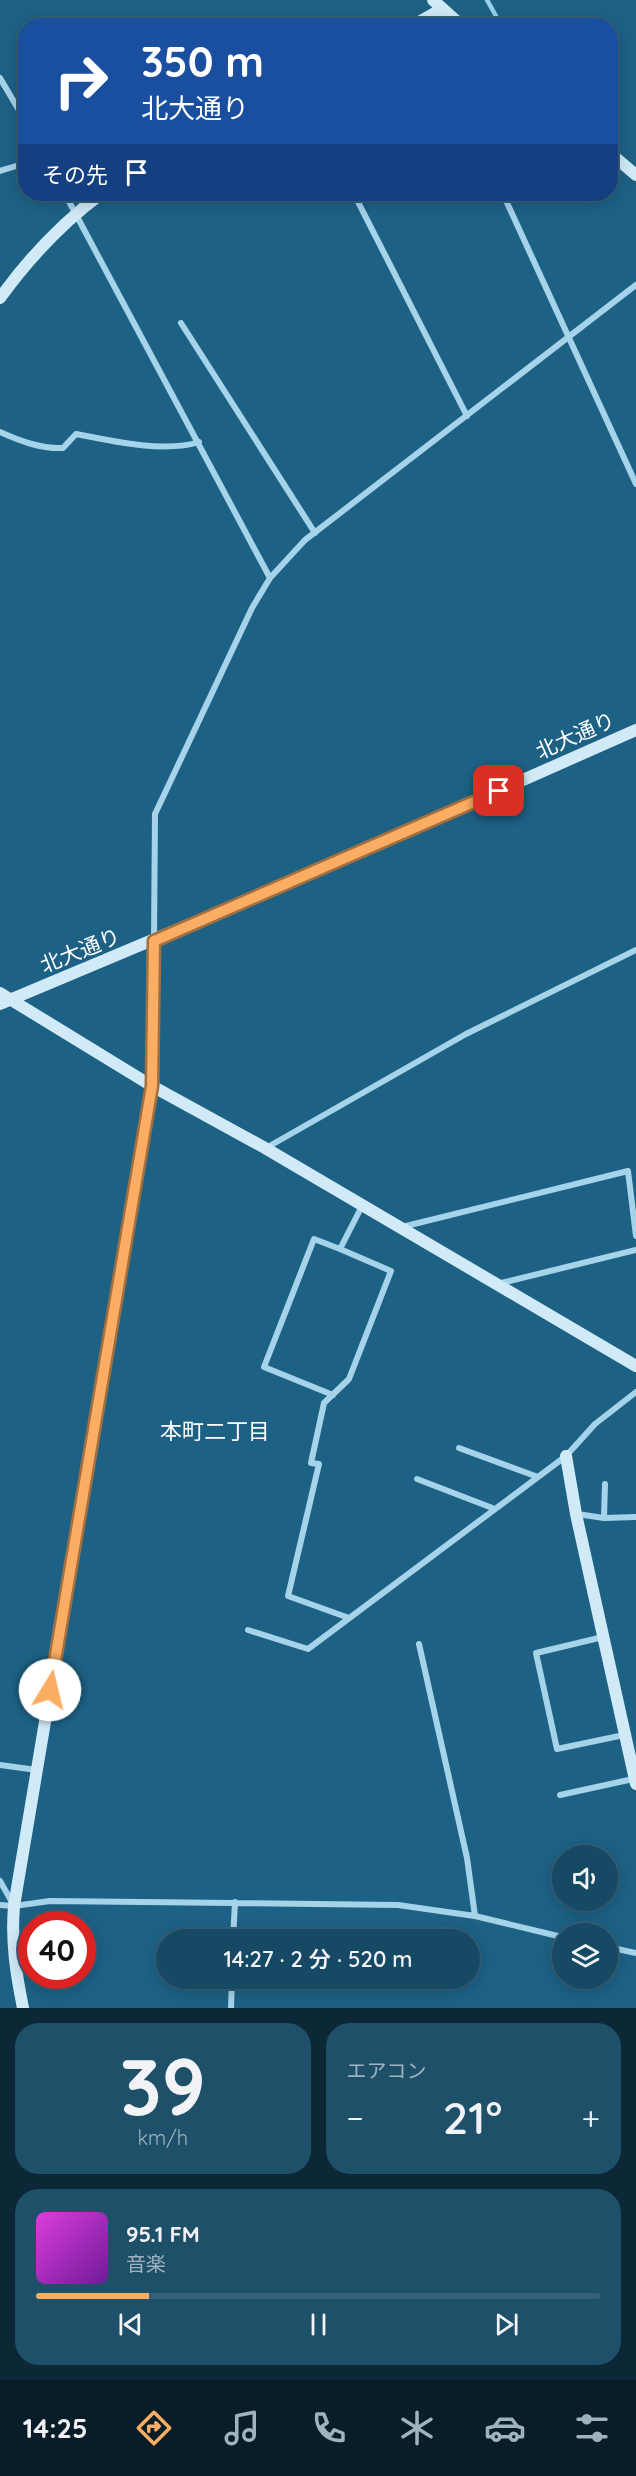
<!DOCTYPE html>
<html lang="ja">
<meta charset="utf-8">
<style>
:root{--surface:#164964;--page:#1f506a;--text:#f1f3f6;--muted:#9eb2bf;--line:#356178;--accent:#faad63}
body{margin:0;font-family:Quicksand,"Noto Sans JP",sans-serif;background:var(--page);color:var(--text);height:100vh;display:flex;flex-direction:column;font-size:22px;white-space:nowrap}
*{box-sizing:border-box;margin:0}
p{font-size:20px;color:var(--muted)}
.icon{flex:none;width:33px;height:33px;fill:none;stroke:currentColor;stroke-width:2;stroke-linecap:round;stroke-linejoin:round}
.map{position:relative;height:2008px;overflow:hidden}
.panel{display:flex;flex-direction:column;gap:15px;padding:15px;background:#0c2837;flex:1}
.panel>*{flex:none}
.banner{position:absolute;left:18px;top:18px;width:600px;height:183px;border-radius:24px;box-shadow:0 3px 15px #0003,0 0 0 2px var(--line);background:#1a4fa0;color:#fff;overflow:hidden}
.buttons{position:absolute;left:552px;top:1845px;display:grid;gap:12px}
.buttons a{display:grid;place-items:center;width:66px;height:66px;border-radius:50%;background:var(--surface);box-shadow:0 3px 15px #0003,0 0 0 2px var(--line);font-size:30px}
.speed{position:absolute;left:18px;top:1911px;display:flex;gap:12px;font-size:30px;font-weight:700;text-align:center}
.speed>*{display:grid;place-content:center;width:78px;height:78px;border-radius:50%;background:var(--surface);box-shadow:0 3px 15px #0003,0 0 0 2px var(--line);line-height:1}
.speed .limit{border:9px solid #d22;background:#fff;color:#111}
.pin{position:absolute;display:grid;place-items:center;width:51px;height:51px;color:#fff;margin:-26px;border-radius:12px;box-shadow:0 3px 9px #0006}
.me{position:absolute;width:66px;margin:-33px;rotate:9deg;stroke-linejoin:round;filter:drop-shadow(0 0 4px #0008)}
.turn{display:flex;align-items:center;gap:21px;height:126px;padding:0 24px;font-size:27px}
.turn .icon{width:78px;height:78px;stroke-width:2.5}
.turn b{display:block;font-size:42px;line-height:51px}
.then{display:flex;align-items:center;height:57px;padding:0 24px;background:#0003;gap:12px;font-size:22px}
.big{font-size:45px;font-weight:600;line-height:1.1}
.panel .tile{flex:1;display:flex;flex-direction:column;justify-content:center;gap:9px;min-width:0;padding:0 21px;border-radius:24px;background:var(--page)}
.panel .dial{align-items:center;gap:0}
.dial b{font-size:78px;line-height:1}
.song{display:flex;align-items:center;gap:18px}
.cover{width:72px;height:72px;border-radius:9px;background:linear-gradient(135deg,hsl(300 70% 55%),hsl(280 70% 35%))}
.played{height:6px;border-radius:3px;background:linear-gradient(90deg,var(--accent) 20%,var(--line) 20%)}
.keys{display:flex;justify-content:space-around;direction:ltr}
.heat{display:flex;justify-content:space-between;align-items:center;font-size:33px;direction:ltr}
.panel .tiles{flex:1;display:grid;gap:15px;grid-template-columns:1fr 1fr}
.tile:last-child{grid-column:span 2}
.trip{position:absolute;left:156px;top:1929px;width:324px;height:60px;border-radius:30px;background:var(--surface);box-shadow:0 3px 15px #0003,0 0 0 2px var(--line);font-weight:600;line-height:60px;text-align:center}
.tab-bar{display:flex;height:96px;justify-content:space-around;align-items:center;background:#091d28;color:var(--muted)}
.tab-bar .icon{width:42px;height:42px}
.tab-bar .selected{color:var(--accent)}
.tab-bar b{font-size:27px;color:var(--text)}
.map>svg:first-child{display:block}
</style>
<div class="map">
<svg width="636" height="2008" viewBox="0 0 636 2008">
<rect width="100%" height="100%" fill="#1d6185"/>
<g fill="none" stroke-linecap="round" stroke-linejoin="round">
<!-- stream -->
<path stroke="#98d1ec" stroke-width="4.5" d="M487,0L501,25"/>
<!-- street -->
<path stroke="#a5d3ea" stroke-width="6" d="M0,78L26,122
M0,171L26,163
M65,194L270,578
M354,194L467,416
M503,194L636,484
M181,323L315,533
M0,432C20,441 41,449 63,448L76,434C111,441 165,453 199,442
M154,939L155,814L252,608L270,578L305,540L636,285
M266,1148L466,1034L636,950
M402,1227L628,1171L636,1236
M497,1284L636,1250
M333,1395L264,1367L314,1239L340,1249
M459,1448L538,1477
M417,1479L495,1509
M577,1514L604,1518L636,1517
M604,1518L605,1484
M349,1618L288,1596L319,1464L311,1463L324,1403L349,1379L391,1271L340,1249L362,1206
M248,1630L308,1649L566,1456L595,1424L636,1392
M603,1637L536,1653L557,1749L624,1735
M419,1644L467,1858L475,1916
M0,1765L37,1770
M560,1795L633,1779
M0,1881L13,1904
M0,1905L14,1906L50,1901L398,1905L475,1916L562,1937
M233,1940L235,1902
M608,1947L636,1953
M231,2008L232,1978"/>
<!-- secondary -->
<path stroke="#d0eaf8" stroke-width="12" d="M433,0L462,26
M412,26L442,9
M610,153L636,175
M0,298C29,258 62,223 101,194
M0,993L152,1086L265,1148L636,1366
M0,1004L326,867L636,730
M566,1456L576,1514L636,1784
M23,2008C16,1973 11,1942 14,1906L152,1086L154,941"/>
</g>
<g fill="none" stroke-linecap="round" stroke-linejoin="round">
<!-- route casing -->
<g stroke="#a27040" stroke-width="15">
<path id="route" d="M50,1690L152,1086L154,941L499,791"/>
</g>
<!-- route -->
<use href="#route" stroke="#faad63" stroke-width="10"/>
</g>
<g text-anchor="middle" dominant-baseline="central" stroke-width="6" stroke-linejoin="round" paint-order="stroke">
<!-- street labels -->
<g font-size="21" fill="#fff" stroke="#1d6185">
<text transform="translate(575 735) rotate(-24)">北大通り</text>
<text transform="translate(80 950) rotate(-22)">北大通り</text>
</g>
<!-- neighbourhood labels -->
<g font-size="22" fill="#fff" stroke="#1d6185">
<text x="215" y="1431">本町二丁目</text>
</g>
</g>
</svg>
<div class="buttons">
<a><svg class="icon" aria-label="sound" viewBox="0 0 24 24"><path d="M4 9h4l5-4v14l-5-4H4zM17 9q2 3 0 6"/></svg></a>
<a><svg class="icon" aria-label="layers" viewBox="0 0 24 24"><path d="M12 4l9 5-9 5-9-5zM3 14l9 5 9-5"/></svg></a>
</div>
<div class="speed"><div class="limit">40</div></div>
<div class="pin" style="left:499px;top:791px;background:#d93025"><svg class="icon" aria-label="arrive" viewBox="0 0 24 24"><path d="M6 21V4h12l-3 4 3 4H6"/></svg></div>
<svg class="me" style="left:50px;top:1690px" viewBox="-20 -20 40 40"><circle r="19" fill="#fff"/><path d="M0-13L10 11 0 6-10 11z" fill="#faad63"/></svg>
<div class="trip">14:27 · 2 分 · 520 m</div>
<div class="banner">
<div class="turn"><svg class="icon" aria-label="right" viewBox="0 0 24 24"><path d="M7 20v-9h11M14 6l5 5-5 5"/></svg><div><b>350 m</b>北大通り</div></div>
<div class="then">その先<svg class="icon" aria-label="arrive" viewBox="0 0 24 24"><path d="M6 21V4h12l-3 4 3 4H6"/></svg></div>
</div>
</div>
<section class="panel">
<div class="tiles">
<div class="tile dial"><b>39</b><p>km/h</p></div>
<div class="tile"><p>エアコン</p>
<div class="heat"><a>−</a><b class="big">21°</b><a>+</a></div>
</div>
<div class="tile">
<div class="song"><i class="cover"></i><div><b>95.1 FM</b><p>音楽</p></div></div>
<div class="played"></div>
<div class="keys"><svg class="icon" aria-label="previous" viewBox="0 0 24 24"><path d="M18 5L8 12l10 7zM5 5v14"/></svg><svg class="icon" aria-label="pause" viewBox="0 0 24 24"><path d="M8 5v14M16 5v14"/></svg><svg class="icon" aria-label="next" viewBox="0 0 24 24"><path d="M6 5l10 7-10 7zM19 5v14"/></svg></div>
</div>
</div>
</section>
<nav class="tab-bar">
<b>14:25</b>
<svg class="icon selected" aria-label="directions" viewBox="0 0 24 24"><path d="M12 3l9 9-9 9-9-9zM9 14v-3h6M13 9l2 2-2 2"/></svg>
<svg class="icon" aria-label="music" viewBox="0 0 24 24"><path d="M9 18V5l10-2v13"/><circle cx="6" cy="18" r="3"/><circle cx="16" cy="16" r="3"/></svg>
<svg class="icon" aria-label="phone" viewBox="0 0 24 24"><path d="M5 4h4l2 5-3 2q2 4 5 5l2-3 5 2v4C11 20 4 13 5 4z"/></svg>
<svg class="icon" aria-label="climate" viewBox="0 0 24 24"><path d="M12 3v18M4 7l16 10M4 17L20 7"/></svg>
<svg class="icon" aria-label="car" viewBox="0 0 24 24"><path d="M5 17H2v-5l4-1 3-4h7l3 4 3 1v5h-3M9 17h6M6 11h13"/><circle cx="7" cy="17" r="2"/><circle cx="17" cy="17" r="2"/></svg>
<svg class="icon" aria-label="filters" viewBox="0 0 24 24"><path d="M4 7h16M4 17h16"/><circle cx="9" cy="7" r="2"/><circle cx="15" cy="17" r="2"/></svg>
</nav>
